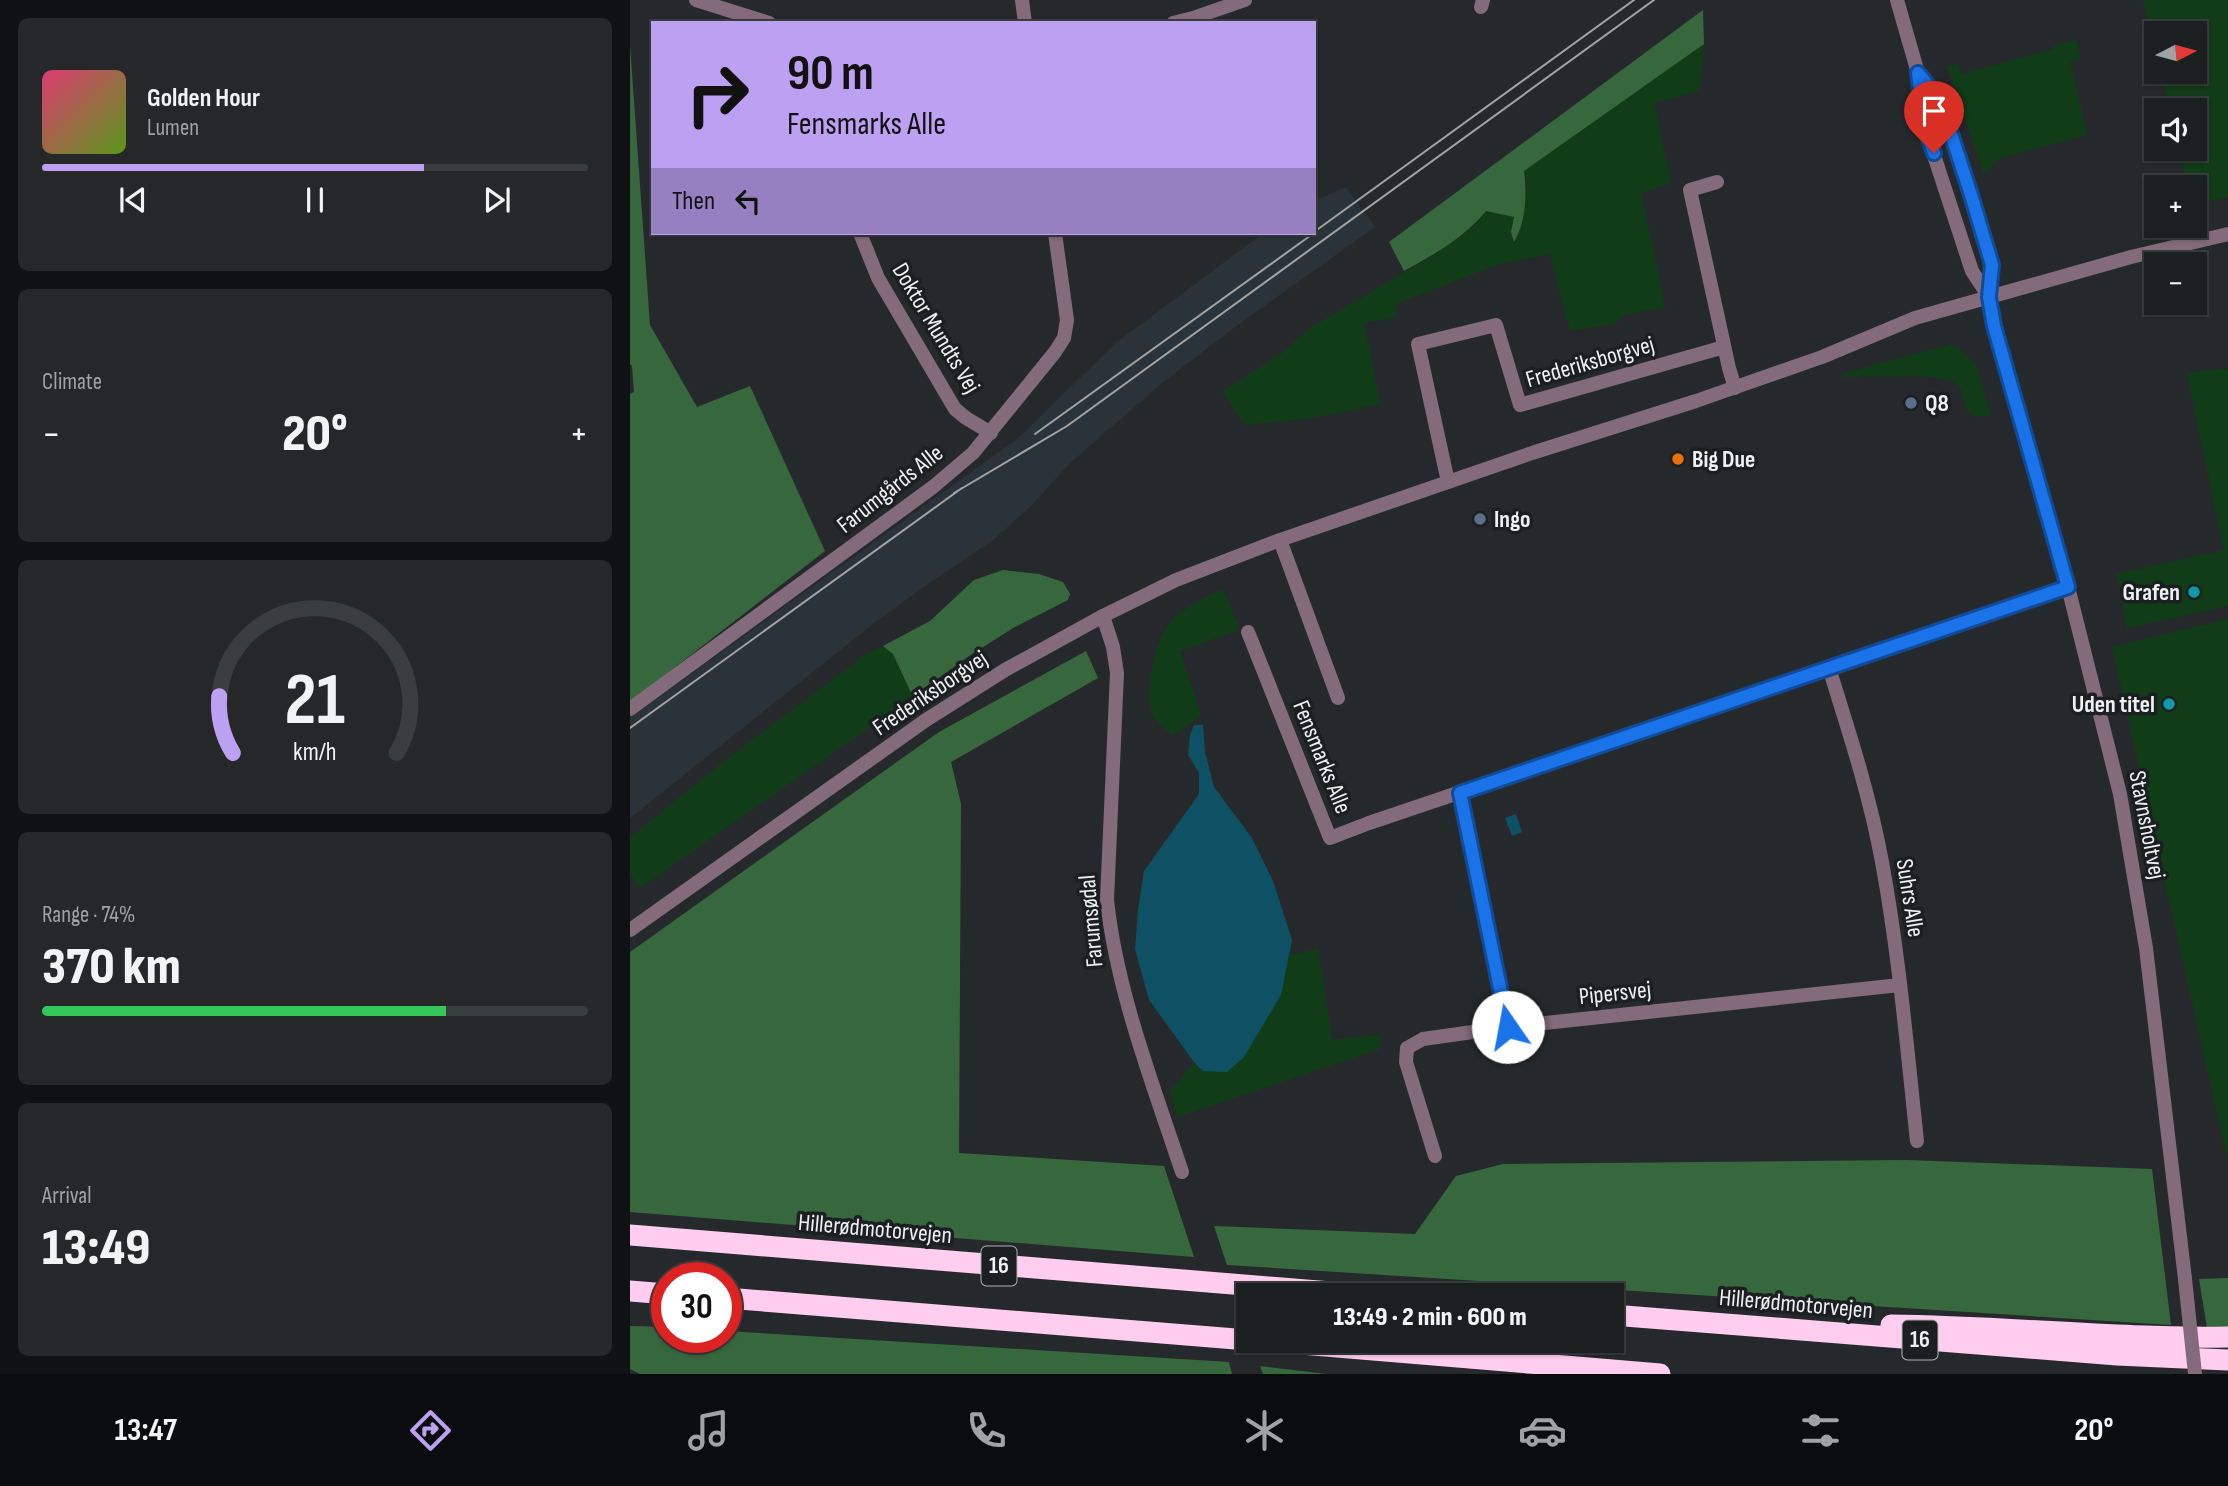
<!DOCTYPE html>
<meta charset="utf-8">
<style>
:root{--surface:#1c1f20;--page:#252729;--text:#f1f3f6;--muted:#a0a2a5;--line:#3a3d3e;--accent:#bca0f2}
body{margin:0;font-family:"Sofia Sans Condensed",sans-serif;background:var(--page);color:var(--text);height:100vh;display:flex;flex-direction:column;font-size:26px;white-space:nowrap}
*{box-sizing:border-box;margin:0}
p{font-size:23px;color:var(--muted)}
.icon{flex:none;width:38px;height:38px;fill:none;stroke:currentColor;stroke-width:2;stroke-linecap:round;stroke-linejoin:round}
.map{position:relative;flex:1;overflow:hidden}
.sheet{display:flex;flex-direction:column;gap:18px;padding:18px;background:#0f1112;width:630px}
.sheet>*{flex:none}
.hud{position:absolute;left:21px;top:21px;width:665px;height:214px;border-radius:0px;box-shadow:0 2px 5px #0004,0 0 0 2px var(--line);background:#bca0f2;color:#111;overflow:hidden}
.needle{width:46px;rotate:84deg}
.fabs{position:absolute;left:1514px;top:21px;display:grid;gap:14px}
.fabs a{display:grid;place-items:center;width:63px;height:63px;border-radius:0px;background:var(--surface);box-shadow:0 2px 5px #0004,0 0 0 2px var(--line);font-size:35px}
.speed{position:absolute;left:21px;top:1262px;display:flex;gap:14px;font-size:35px;font-weight:700;text-align:center}
.speed>*{display:grid;place-content:center;width:91px;height:91px;border-radius:50%;background:var(--surface);box-shadow:0 2px 5px #0004,0 0 0 2px var(--line);line-height:1}
.speed .limit{border:10px solid #d22;background:#fff;color:#111}
.pin{position:absolute;display:grid;place-items:center;width:60px;height:60px;color:#fff;margin:-72px -30px;border-radius:50% 50% 50% 0;rotate:-45deg;box-shadow:0 0 7px #0007}
.pin .icon{rotate:45deg}
.me{position:absolute;width:77px;margin:-38px;rotate:348deg;stroke-linejoin:round;filter:drop-shadow(0 0 5px #0008)}
.turn{display:flex;align-items:center;gap:24px;height:147px;padding:0 21px;font-size:32px}
.turn .icon{width:91px;height:91px;stroke-width:2.5}
.turn b{display:block;font-size:49px;line-height:60px}
.then{display:flex;align-items:center;height:66px;padding:0 21px;background:#0003;gap:14px;font-size:26px}
.big{font-size:52px;font-weight:800;line-height:1.1}
.sheet .widget{flex:1;display:flex;flex-direction:column;justify-content:center;gap:10px;min-width:0;padding:0 24px;border-radius:10px;background:var(--page)}
.sheet .dial{align-items:center;gap:0}
.dial svg{height:182px;overflow:visible;fill:none;stroke:var(--line);stroke-width:7;stroke-linecap:round;text-anchor:middle}
.dial text{fill:var(--text);stroke:none}
.song{display:flex;align-items:center;gap:21px}
.cover{width:84px;height:84px;border-radius:10px;background:linear-gradient(135deg,hsl(340 70% 55%),hsl(90 70% 35%))}
.played{height:7px;border-radius:4px;background:linear-gradient(90deg,var(--accent) 70%,var(--line) 70%)}
.keys{display:flex;justify-content:space-around;direction:ltr}
.heat{display:flex;justify-content:space-between;align-items:center;font-size:38px;direction:ltr}
.charge{height:10px;border-radius:5px;background:linear-gradient(90deg,#34c759 74%,var(--line) 0)}
.trip{position:absolute;left:606px;top:1283px;width:388px;height:70px;border-radius:0px;background:var(--surface);box-shadow:0 2px 5px #0004,0 0 0 2px var(--line);font-weight:800;line-height:70px;text-align:center}
.dock{display:flex;height:112px;justify-content:space-around;align-items:center;background:#0b0c0d;color:var(--muted)}
.dock .icon{width:49px;height:49px}
.dock .on{color:var(--accent)}
.dock b{font-size:32px;color:var(--text)}
main{display:flex;flex:1;min-height:0}
.map>svg:first-child{display:block}
</style>
<main>
<section class="sheet">
<div class="widget">
<div class="song"><i class="cover"></i><div><b>Golden Hour</b><p>Lumen</p></div></div>
<div class="played"></div>
<div class="keys"><svg class="icon" aria-label="previous" viewBox="0 0 24 24"><path d="M18 5L8 12l10 7zM5 5v14"/></svg><svg class="icon" aria-label="pause" viewBox="0 0 24 24"><path d="M8 5v14M16 5v14"/></svg><svg class="icon" aria-label="next" viewBox="0 0 24 24"><path d="M6 5l10 7-10 7zM19 5v14"/></svg></div>
</div>
<div class="widget"><p>Climate</p>
<div class="heat"><a>−</a><b class="big">20°</b><a>+</a></div>
</div>
<div class="widget dial"><svg viewBox="0 0 100 80">
<path d="M14 69A42 42 0 1 1 86 69"/>
<path d="M14 69A42 42 0 0 1 8 44" stroke="#bca0f2"/>
<text x="50" y="56" font-size="32" font-weight="700">21</text>
<text x="50" y="72" font-size="11">km/h</text>
</svg></div>
<div class="widget"><p>Range · 74%</p><b class="big">370 km</b><div class="charge"></div></div>
<div class="widget"><p>Arrival</p><b class="big">13:49</b></div>
</section>
<div class="map">
<svg width="1598" height="1374" viewBox="0 0 1598 1374">
<rect width="100%" height="100%" fill="#26292b"/>
<!-- built -->
<path fill="#2b333a" d="M716,187L745,227L617,318L532,383L439,464L402,505L363,540L302,581L243,624L0,818V718L387,439L486,343L628,237L634,233H684V201Z"/>
<!-- green -->
<path fill="#113c18" d="M1513,0H1598V197L1565,204L1564,187H1558L1549,149H1564V110H1540L1530,72H1564V33H1526V53Z
M1446,40L1450,59L1440,62L1457,135L1370,158L1354,175L1317,66L1327,64L1331,74L1424,49V46Z
M1074,44L1069,91L1024,103L1041,183L1011,193L1035,307L994,315L984,324L940,331L920,254L869,264L766,304V317L734,323L750,404L683,418L616,425L592,392L652,353L680,328L807,253L842,228L856,211L884,217L881,232L897,189L894,171Z
M1323,344L1346,365L1360,415L1347,417L1337,411C1335,404 1333,391 1328,385C1316,371 1233,377 1212,377L1214,373Z
M1596,368L1598,370V606L1497,628L1487,574L1594,550L1557,373Z
M593,589L610,630L550,651L571,716L543,736C537,730 528,724 524,717C513,696 525,636 542,620C557,606 574,598 593,589Z
M1598,619V1161L1482,647Z
M253,646L263,654L283,697L10,888L0,874V838L98,758L235,655Z
M688,949L702,1039L750,1035V1049L547,1117L540,1091L564,1062L573,1071L651,995L659,955Z"/>
<!-- forest -->
<path fill="#37683d" d="M1073,10L1074,44L894,171C897,193 896,223 884,242L881,232L884,217L856,211C834,238 805,254 774,271L759,242Z
M0,45L20,325L67,407L120,386L195,551L0,702V394L4,392L2,366L0,364Z
M373,570L409,574L433,582L440,594L438,600L383,628L339,656L283,697L263,654L253,646L300,621L344,580Z
M456,651L468,678L321,762L331,804L329,1153L534,1166L564,1257L0,1212V952L309,732Z
M1277,1160L1522,1169L1541,1325L597,1265L584,1226L785,1234L826,1176L873,1164Z
M1598,1278V1328H1577L1569,1279Z
M0,1326L37,1327V1337H96V1331L599,1362L602,1374H10L0,1369Z
M630,1366L697,1374H633Z"/>
<!-- water -->
<path fill="#0f5164" d="M564,725H573L575,752L584,787L622,838L643,881L662,940L651,995L614,1057L597,1072L573,1071L564,1062L519,1000L505,949L508,909L514,871L569,794V773L558,755L560,735Z
M886,814L892,832L882,836L875,818Z"/>
<g fill="none" stroke-linecap="round" stroke-linejoin="round">
<!-- minor -->
<path stroke="#836b7c" stroke-width="14" d="M66,0L139,23
M392,0L395,23
M851,7L853,0
M543,23L563,18L615,0
M1087,182L1060,190L1099,368L1105,388
M230,233L248,278L325,409L336,418L361,433
M818,482L788,344L866,325L890,405L1094,347
M650,540L708,698
M473,616L483,647L487,673L477,900C487,993 523,1084 552,1172
M618,632L700,838L739,823L1438,587
M1199,668C1219,732 1240,796 1252,862C1269,954 1277,1048 1287,1141
M0,709L303,487L343,453L425,352L434,338L437,320L425,233
M830,793L878,1027
M805,1156L776,1062L777,1048L793,1039L878,1027L1270,985"/>
<!-- tertiary -->
<path stroke="#836b7c" stroke-width="14" d="M1267,0L1288,73L1295,128L1342,271L1359,297
M1288,73L1310,100L1342,198L1362,265L1359,297L1364,326L1438,587L1490,794L1516,948L1555,1279
M0,930L296,720L375,670L473,616L546,580L650,540L902,453L1066,401L1192,357L1285,318L1501,257L1598,234"/>
<!-- motorway -->
<path stroke="#fecdef" stroke-width="21" d="M0,1235L738,1295
M0,1291L37,1294
M96,1298L618,1340
M982,1315L1487,1355L1598,1360
M1261,1325C1373,1326 1486,1339 1598,1337
M624,1340L1030,1374"/>
<!-- tram -->
<path stroke="#a1a3a5" stroke-width="2" d="M684,232L1004,0
M405,434L684,233
M324,493L437,426L1024,0
M0,728L332,488"/>
<!-- tertiary-bridge -->
<path stroke="#836b7c" stroke-width="14" d="M1555,1279L1565,1374"/>
</g>
<g fill="none" stroke-linecap="round" stroke-linejoin="round">
<!-- route casing -->
<g stroke="#114b97" stroke-width="18">
<path id="route" d="M878,1027L830,793L1438,587L1364,326L1359,297L1362,265L1342,198L1310,100L1288,73L1295,128L1304,153"/>
</g>
<!-- route -->
<use href="#route" stroke="#1a73e8" stroke-width="12"/>
</g>
<!-- markers -->
<g fill="#5c6f8a" stroke="#1c1f21" stroke-width="2.5">
<circle cx="1281" cy="403" r="7"/>
<circle cx="850" cy="519" r="7"/>
</g>
<circle fill="#e8710a" stroke="#1c1f21" stroke-width="2.5" cx="1048" cy="459" r="7"/>
<g fill="#0f9aa8" stroke="#1c1f21" stroke-width="2.5">
<circle cx="1564" cy="592" r="7"/>
<circle cx="1539" cy="704" r="7"/>
</g>
<g text-anchor="middle" dominant-baseline="central" stroke-width="7" stroke-linejoin="round" paint-order="stroke">
<!-- shield labels -->
<g fill="#1c1f21" stroke="#afb1b3" stroke-width="2">
<rect x="351.5" y="1246.5" width="35" height="39" rx="5"/>
<rect x="1272.5" y="1320.5" width="35" height="39" rx="5"/>
</g>
<g font-size="23" font-weight="bold" fill="#eef0f2">
<text x="369" y="1266">16</text>
<text x="1290" y="1340">16</text>
</g>
<!-- street labels -->
<g font-size="24" fill="#eef0f2" stroke="#1c1f21">
<text transform="translate(306 328) rotate(59)">Doktor Mundts Vej</text>
<text transform="translate(960 362) rotate(-16)">Frederiksborgvej</text>
<text transform="translate(260 489) rotate(-38)">Farumgårds Alle</text>
<text transform="translate(300 693) rotate(-34)">Frederiksborgvej</text>
<text transform="translate(692 757) rotate(68)">Fensmarks Alle</text>
<text transform="translate(1517 825) rotate(79)">Stavnsholtvej</text>
<text transform="translate(1280 898) rotate(81)">Suhrs Alle</text>
<text transform="translate(461 921) rotate(-95)">Farumsødal</text>
<text transform="translate(985 993) rotate(-6)">Pipersvej</text>
<text transform="translate(245 1229) rotate(5)">Hillerødmotorvejen</text>
<text transform="translate(1166 1304) rotate(5)">Hillerødmotorvejen</text>
</g>
<!-- poi labels -->
<g font-size="24" font-weight="bold" fill="#eef0f2" stroke="#1c1f21" text-anchor="start">
<text x="1295" y="403">Q8</text>
<text x="1062" y="459">Big Due</text>
<text x="864" y="519">Ingo</text>
<text x="1550" y="592" text-anchor="end">Grafen</text>
<text x="1525" y="704" text-anchor="end">Uden titel</text>
</g>
</g>
</svg>
<div class="fabs">
<a><svg class="needle" viewBox="-14 -14 28 28"><path d="M0-13l5 13h-10z" fill="#e53935"/><path d="M0 13l5-13h-10z" fill="#a0a2a5"/></svg></a>
<a><svg class="icon" aria-label="sound" viewBox="0 0 24 24"><path d="M4 9h4l5-4v14l-5-4H4zM17 9q2 3 0 6"/></svg></a>
<a>+</a>
<a>−</a>
</div>
<div class="speed"><div class="limit">30</div></div>
<div class="pin" style="left:1304px;top:153px;background:#d93025"><svg class="icon" aria-label="arrive" viewBox="0 0 24 24"><path d="M6 21V4h12l-3 4 3 4H6"/></svg></div>
<svg class="me" style="left:878px;top:1027px" viewBox="-20 -20 40 40"><circle r="19" fill="#fff"/><path d="M0-13L10 11 0 6-10 11z" fill="#1a73e8"/></svg>
<div class="trip">13:49 · 2 min · 600 m</div>
<div class="hud">
<div class="turn"><svg class="icon" aria-label="right" viewBox="0 0 24 24"><path d="M7 20v-9h11M14 6l5 5-5 5"/></svg><div><b>90 m</b>Fensmarks Alle</div></div>
<div class="then">Then<svg class="icon" aria-label="left" viewBox="0 0 24 24"><path d="M17 20v-9H6M10 6l-5 5 5 5"/></svg></div>
</div>
</div>
</main>
<nav class="dock">
<b>13:47</b>
<svg class="icon on" aria-label="directions" viewBox="0 0 24 24"><path d="M12 3l9 9-9 9-9-9zM9 14v-3h6M13 9l2 2-2 2"/></svg>
<svg class="icon" aria-label="music" viewBox="0 0 24 24"><path d="M9 18V5l10-2v13"/><circle cx="6" cy="18" r="3"/><circle cx="16" cy="16" r="3"/></svg>
<svg class="icon" aria-label="phone" viewBox="0 0 24 24"><path d="M5 4h4l2 5-3 2q2 4 5 5l2-3 5 2v4C11 20 4 13 5 4z"/></svg>
<svg class="icon" aria-label="climate" viewBox="0 0 24 24"><path d="M12 3v18M4 7l16 10M4 17L20 7"/></svg>
<svg class="icon" aria-label="car" viewBox="0 0 24 24"><path d="M5 17H2v-5l4-1 3-4h7l3 4 3 1v5h-3M9 17h6M6 11h13"/><circle cx="7" cy="17" r="2"/><circle cx="17" cy="17" r="2"/></svg>
<svg class="icon" aria-label="filters" viewBox="0 0 24 24"><path d="M4 7h16M4 17h16"/><circle cx="9" cy="7" r="2"/><circle cx="15" cy="17" r="2"/></svg>
<b>20°</b>
</nav>
